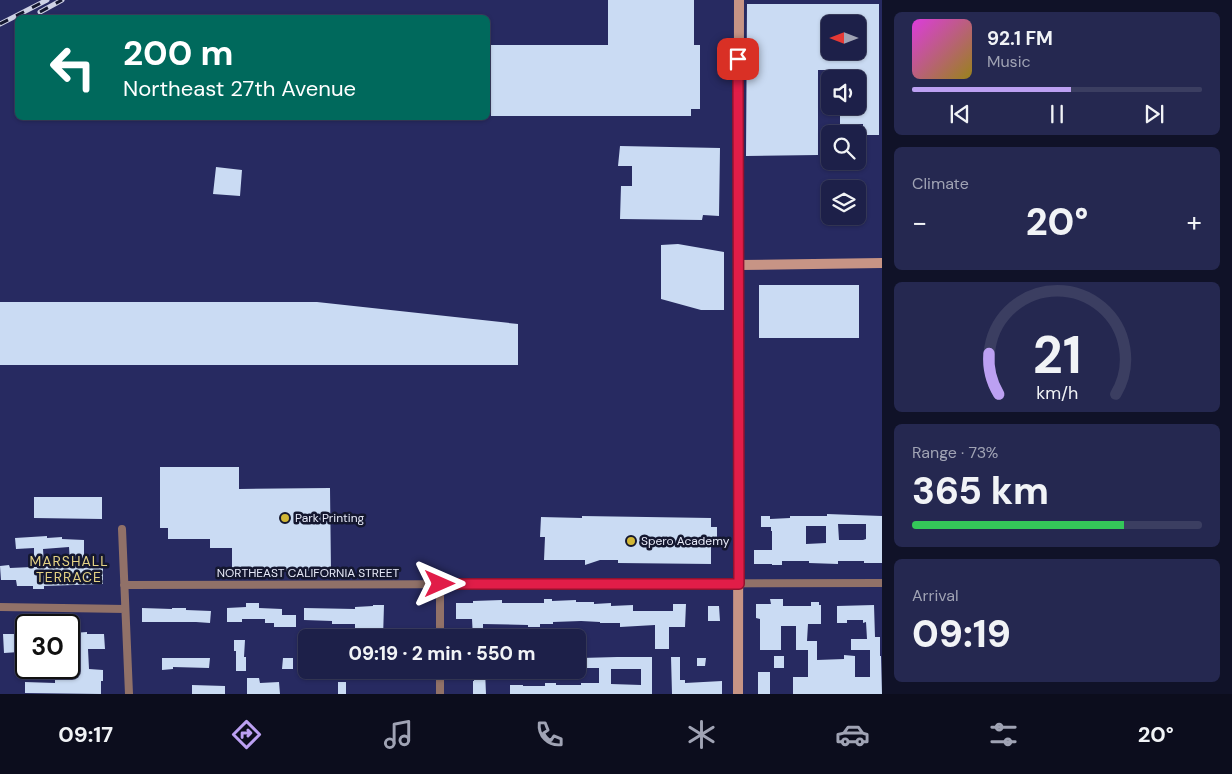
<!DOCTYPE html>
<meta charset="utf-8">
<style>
:root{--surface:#1d2049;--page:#252850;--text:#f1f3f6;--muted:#a0a3b4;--line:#3b3e61;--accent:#bca0f2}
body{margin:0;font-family:"DM Sans",sans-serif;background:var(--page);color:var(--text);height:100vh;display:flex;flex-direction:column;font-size:19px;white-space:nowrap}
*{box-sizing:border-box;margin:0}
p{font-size:16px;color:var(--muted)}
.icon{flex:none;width:28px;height:28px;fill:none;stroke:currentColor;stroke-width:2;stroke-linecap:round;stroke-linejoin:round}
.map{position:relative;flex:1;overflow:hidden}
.side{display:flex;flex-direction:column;gap:12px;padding:12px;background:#101228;width:350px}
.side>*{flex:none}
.hud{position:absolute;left:15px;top:15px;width:475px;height:105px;border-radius:8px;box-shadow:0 1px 4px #0004,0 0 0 1px var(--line);background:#00695c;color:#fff;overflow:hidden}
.needle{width:32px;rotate:270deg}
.controls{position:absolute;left:821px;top:15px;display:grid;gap:10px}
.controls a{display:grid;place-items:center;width:45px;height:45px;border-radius:8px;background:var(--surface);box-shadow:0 1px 4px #0004,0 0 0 1px var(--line);font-size:25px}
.speed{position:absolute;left:15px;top:614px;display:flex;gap:10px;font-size:25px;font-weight:700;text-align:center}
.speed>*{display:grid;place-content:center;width:65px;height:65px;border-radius:50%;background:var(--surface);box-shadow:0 1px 4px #0004,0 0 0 1px var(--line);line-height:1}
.speed .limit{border:2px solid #111;border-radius:8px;background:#fff;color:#111}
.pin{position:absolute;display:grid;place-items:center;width:42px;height:42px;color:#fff;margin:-21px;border-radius:10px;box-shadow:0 2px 8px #0006}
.me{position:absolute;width:55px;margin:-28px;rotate:90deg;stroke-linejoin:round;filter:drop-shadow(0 0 4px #0008)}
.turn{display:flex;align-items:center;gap:18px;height:105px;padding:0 25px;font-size:22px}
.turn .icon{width:65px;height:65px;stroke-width:2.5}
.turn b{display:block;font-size:35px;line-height:42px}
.big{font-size:38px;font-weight:800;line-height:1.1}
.side .tile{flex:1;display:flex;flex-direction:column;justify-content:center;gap:8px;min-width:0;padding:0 18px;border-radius:8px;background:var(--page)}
.side .dial{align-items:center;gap:0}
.dial svg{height:130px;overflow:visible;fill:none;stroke:var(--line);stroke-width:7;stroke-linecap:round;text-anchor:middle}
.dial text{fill:var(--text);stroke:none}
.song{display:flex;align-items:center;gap:15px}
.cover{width:60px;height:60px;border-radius:8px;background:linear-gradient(135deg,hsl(300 70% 55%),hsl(50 70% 35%))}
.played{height:5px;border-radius:2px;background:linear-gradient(90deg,var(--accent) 55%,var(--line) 55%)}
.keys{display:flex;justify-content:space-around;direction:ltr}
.heat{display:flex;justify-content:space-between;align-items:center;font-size:28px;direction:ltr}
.charge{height:8px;border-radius:4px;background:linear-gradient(90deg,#34c759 73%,var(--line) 0)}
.trip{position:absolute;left:298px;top:629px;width:288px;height:50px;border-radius:8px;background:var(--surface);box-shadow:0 1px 4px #0004,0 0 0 1px var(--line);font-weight:800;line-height:50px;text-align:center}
.dock{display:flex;height:80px;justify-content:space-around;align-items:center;background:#0c0d1d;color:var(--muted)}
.dock .icon{width:35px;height:35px}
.dock .active{color:var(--accent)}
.dock b{font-size:22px;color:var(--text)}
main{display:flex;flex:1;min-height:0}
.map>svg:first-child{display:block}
</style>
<main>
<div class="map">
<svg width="882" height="694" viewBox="0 0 882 694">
<rect width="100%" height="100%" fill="#272a61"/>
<!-- building -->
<path fill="#cadbf3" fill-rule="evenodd" d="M608,0H694V45H700V109H691V116H491V45H608Z
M747,4H879V135H863V124H840V106H858V79H840V70H818V155L746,156ZM830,24H858V51H830Z
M620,146L720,148L719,216L703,215L702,220L620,219L621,186H632V166H618Z
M216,167L242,170L240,196L213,194Z
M678,244L724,252V310H701L661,299V245Z
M759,285H859V338H759Z
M0,302H317L518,324V365H0Z
M160,467H239V489L330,488L331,571H232V548H210V539H168V528H160Z
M34,497H102V519L34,518Z
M827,514L882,516V563H864V561H838V564L809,563V561H782V565H772V564H754V550H772V531H771V527H761V516H770V519L790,518V516H827ZM838,524H866V539L863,540H839ZM806,526H826V543L806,544Z
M582,516L711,518V527H717V545H711V564L618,563V560H600L585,565V560H544L545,537H540L541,517L582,518Z
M47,536V538L62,537V539L84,540V568L103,567V584L44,586V589H33V586H17L16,580H1L0,566L9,565L10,568L32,567V563H34V548L16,549L15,538ZM69,547L70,564L44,565L43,549Z
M544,599H552V601L576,600V602H594V604L611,603V606L633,605V611H673V604H686L685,627H669V649H655V625L620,627V623H600V622L581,621L553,622V624H540V627H528V625L483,624V638H473L472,619H456V603H473V601L502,600V603H544Z
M770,599H783V606H811V602H819V605H821V624H808L807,641H817V660L844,659V655L855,656V677H870V650H851V639H867L866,622L863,623V620H847V623H837V606L874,605L875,637H880V656H881L882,694H793V677H808V650H796V626H781V650H760V619L756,618V604H771Z
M246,603H259V608L282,609V615H296V627H274V623H265V619H242V622H227V608L246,607Z
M373,605H384L383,638H355V624H332V621L304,620V608L355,609V607L373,606Z
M708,606H719L720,621H708Z
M142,608L172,609V608H186V610L211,611L210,623L196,622H142Z
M87,632V634H104L105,649H88L89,669L103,670V681H101V694L25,693V682L55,683V668H69V664H74L73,633Z
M3,634H26V672H19V652L4,653Z
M234,640H245L244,657H246V671H236V651H234Z
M774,656H784V668H774Z
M617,657H652V694H510V685H523V686H545V683H556V685H581V683H599V668H581V658ZM611,669H641V685L611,684Z
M671,657H680V680H685V683L722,681V694H672Z
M162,658H210L209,668L173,667V669L162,670Z
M283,658H293V669H282Z
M697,658H706L705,666H697Z
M474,670H485L486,694H473V681H474Z
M758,672H770V694H758Z
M247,678H259L260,683L279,682L280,694H247Z
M338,682H346V694H338Z
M192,685L225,686V694H192Z"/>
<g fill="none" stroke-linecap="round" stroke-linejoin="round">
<!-- street -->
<path stroke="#917168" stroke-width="8" d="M122,529L129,694
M440,584V638
M124,585L882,583
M0,607L125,609
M440,694V670"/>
<!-- secondary -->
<path stroke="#c79485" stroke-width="10" d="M739,265L882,263
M738,694L739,0"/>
<!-- rail casing -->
<g stroke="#cfd2e5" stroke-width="5">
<path id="rail" d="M40,12L62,0
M0,24L47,0"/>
</g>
<!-- rail -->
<use href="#rail" stroke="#14172f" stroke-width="3" stroke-dasharray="9" stroke-linecap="butt"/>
</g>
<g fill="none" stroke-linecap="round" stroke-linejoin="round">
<!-- route casing -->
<g stroke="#92132f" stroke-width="12">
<path id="route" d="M440,584H739L738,59"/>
</g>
<!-- route -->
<use href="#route" stroke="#e11d48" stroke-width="9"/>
</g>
<!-- markers -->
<g fill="#d2b736" stroke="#14172f" stroke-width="2">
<circle cx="285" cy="518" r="5"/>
<circle cx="631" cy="541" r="5"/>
</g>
<g text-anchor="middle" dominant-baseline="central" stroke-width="5" stroke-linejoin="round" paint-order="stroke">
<!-- poi labels -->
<g font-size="12" fill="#e8ebf9" stroke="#14172f" text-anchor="start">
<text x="295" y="518">Park Printing</text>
<text x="641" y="541">Spero Academy</text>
</g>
<!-- street labels -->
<g font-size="12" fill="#e8ebf9" stroke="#14172f">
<text x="308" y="573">NORTHEAST CALIFORNIA STREET</text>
</g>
<!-- neighbourhood labels -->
<g font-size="14" letter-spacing="1" fill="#e4d284" stroke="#14172f">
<text x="69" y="561">MARSHALL<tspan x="69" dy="16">TERRACE</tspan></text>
</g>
</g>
</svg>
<div class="controls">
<a><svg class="needle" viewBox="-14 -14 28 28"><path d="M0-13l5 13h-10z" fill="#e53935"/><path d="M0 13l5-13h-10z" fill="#a0a3b4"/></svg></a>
<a><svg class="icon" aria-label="sound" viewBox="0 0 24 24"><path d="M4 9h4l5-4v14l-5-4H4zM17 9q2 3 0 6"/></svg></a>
<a><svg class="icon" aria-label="search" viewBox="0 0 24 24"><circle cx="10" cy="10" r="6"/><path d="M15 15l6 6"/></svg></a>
<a><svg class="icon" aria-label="layers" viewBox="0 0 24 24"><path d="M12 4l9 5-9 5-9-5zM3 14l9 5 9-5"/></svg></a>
</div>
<div class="speed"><div class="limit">30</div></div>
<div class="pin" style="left:738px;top:59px;background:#d93025"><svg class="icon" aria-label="arrive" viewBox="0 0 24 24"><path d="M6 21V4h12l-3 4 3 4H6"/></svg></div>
<svg class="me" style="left:440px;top:584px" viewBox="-20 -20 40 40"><path d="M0-17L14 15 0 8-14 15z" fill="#e11d48" stroke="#fff" stroke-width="4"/></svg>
<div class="trip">09:19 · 2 min · 550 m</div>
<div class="hud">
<div class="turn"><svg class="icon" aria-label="left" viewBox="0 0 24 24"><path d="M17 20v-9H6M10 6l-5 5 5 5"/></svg><div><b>200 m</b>Northeast 27th Avenue</div></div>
</div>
</div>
<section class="side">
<div class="tile">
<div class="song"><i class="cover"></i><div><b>92.1 FM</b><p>Music</p></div></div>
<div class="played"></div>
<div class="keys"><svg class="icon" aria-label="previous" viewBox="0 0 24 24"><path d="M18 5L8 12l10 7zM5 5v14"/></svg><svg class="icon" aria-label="pause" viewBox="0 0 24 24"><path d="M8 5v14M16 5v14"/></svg><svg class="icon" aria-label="next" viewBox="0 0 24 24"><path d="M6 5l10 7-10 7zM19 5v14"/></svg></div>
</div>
<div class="tile"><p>Climate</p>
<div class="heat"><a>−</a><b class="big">20°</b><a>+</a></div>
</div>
<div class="tile dial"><svg viewBox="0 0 100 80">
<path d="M14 69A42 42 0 1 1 86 69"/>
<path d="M14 69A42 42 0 0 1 8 44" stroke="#bca0f2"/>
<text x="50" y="56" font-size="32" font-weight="700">21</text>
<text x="50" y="72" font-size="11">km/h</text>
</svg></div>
<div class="tile"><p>Range · 73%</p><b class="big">365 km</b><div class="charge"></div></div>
<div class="tile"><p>Arrival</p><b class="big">09:19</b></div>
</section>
</main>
<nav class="dock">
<b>09:17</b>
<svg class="icon active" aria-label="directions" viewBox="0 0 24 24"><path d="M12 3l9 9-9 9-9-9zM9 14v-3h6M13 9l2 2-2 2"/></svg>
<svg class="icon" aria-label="music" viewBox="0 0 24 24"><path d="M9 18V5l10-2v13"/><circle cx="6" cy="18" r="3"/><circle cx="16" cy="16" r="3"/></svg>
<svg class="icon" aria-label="phone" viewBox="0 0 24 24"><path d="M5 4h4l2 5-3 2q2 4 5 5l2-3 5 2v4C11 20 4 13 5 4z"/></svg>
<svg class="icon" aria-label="climate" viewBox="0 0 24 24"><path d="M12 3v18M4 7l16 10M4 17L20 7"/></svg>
<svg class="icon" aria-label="car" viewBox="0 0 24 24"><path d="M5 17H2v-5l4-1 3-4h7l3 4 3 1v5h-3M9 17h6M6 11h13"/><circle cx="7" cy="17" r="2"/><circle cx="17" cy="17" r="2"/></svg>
<svg class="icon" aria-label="filters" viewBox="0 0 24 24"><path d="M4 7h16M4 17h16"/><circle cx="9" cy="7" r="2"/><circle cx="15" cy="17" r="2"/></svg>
<b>20°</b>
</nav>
